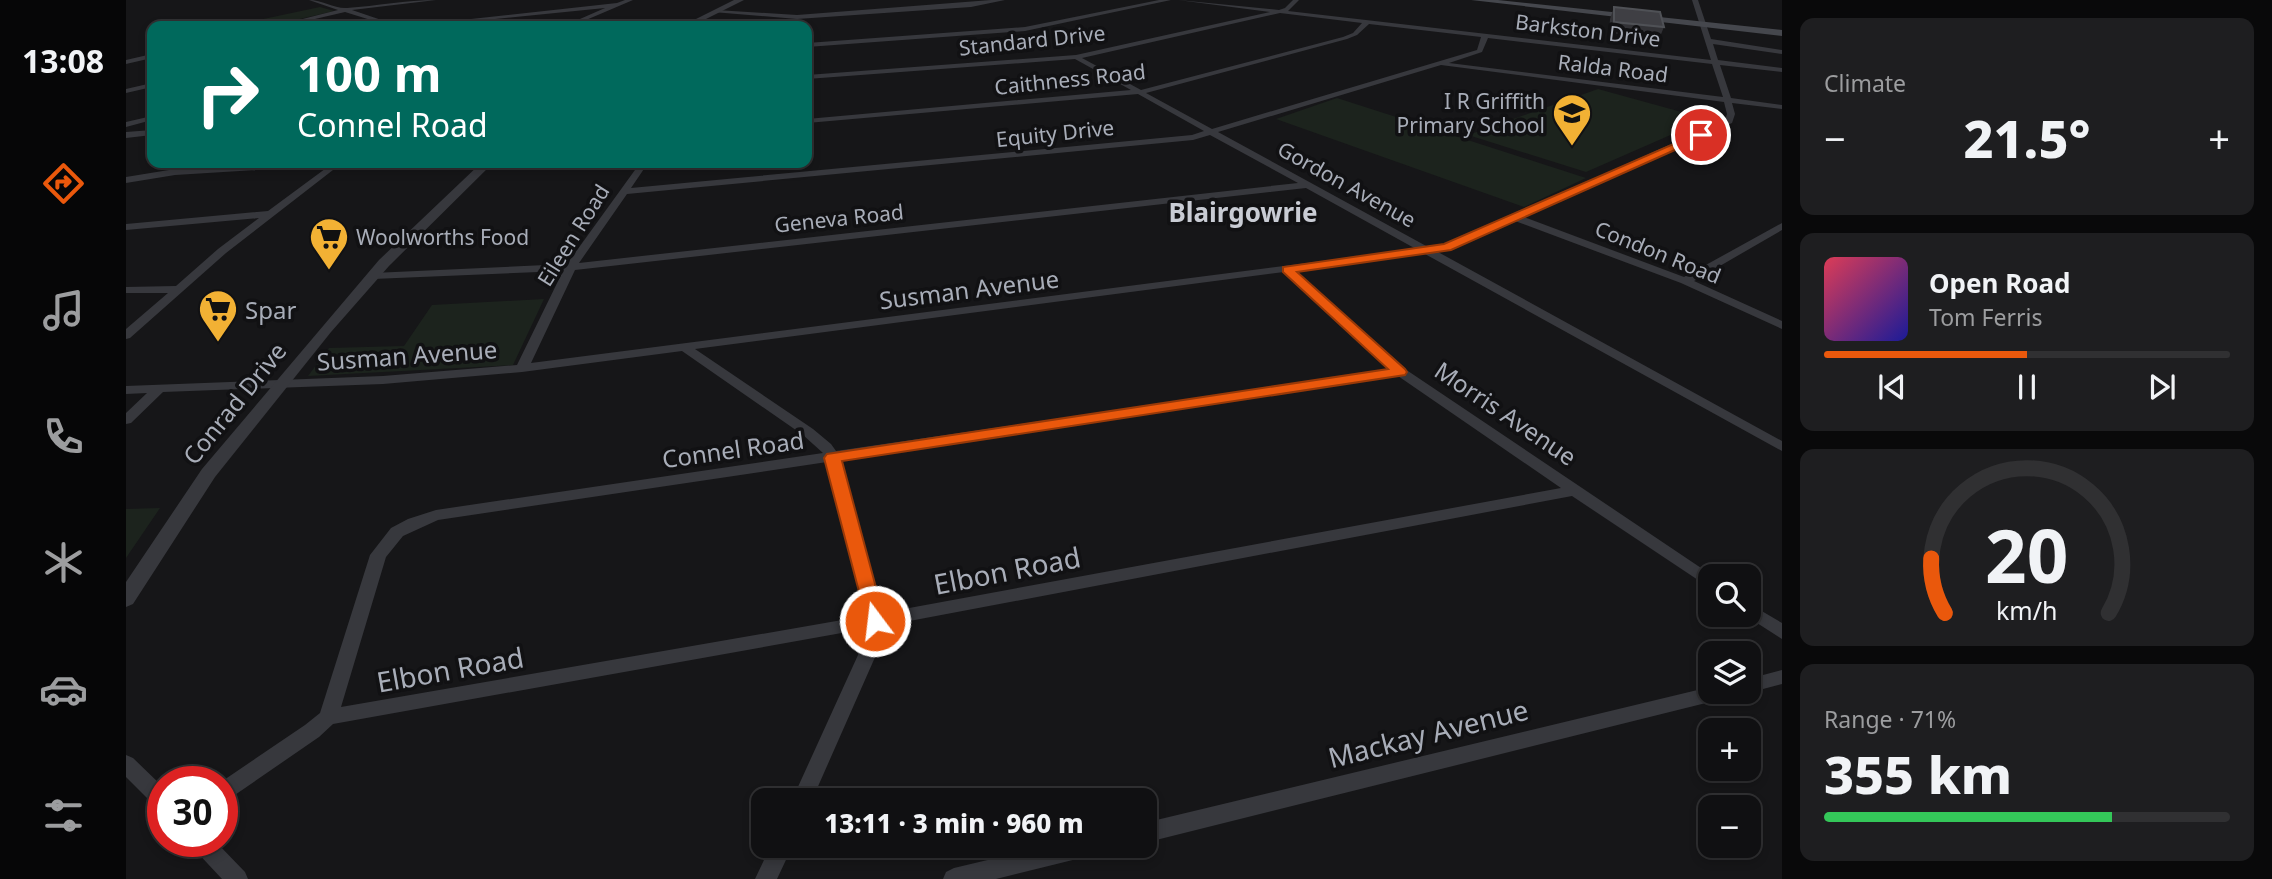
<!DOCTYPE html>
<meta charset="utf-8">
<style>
:root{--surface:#101012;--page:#1e1e20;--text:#f1f3f6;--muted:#9c9d9f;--line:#303032;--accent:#ea580c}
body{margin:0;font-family:"Noto Sans",sans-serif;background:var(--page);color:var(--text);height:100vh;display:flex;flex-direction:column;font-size:26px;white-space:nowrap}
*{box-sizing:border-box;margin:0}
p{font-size:23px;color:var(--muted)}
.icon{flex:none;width:38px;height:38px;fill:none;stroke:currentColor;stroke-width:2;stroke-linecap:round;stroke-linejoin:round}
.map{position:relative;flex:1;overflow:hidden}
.drawer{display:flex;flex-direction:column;gap:18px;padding:18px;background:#09090a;width:490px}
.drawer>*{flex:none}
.guide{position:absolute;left:21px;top:21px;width:665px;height:147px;border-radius:14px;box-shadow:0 4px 10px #0003,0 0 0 2px var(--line);background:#00695c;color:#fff;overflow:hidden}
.tools{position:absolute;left:1572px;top:564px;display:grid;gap:14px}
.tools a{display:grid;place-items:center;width:63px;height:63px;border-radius:14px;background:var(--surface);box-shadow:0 4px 10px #0003,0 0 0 2px var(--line);font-size:35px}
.speed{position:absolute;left:21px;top:766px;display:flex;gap:14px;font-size:35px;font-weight:700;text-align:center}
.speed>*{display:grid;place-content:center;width:91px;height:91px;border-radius:50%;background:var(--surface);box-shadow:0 4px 10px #0003,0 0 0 2px var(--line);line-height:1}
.speed .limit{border:10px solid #d22;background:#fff;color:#111}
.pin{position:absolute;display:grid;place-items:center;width:60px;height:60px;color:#fff;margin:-30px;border:4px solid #fff;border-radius:50%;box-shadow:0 2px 7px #0007}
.me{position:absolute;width:77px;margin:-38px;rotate:345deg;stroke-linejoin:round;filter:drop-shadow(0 0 5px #0008)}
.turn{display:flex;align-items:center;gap:24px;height:147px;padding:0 35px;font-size:32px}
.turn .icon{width:91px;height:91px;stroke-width:2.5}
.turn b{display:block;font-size:49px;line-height:60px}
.big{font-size:52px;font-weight:800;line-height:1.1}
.drawer .widget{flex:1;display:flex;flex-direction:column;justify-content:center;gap:10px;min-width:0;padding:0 24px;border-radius:14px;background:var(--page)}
.drawer .dial{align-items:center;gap:0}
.dial svg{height:182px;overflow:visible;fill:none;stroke:var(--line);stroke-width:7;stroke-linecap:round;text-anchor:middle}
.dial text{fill:var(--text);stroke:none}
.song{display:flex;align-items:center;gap:21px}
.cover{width:84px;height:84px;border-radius:10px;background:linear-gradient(135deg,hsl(350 70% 55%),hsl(240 70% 35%))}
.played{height:7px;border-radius:4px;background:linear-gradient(90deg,var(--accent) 50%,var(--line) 50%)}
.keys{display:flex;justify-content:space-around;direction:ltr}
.heat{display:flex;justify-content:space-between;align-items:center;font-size:38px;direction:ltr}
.charge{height:10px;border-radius:5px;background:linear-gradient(90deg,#34c759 71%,var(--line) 0)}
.trip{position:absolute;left:625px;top:788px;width:406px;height:70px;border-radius:14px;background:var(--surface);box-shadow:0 4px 10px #0003,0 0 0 2px var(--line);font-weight:800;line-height:70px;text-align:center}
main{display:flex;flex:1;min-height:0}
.menu{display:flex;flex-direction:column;width:126px;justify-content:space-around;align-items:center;background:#060607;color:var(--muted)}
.menu .icon{width:49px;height:49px}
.menu .active{color:var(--accent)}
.menu b{font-size:32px;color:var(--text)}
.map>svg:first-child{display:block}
</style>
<main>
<nav class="menu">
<b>13:08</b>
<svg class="icon active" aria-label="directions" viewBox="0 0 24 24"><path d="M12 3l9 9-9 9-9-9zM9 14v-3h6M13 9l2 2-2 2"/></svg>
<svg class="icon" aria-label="music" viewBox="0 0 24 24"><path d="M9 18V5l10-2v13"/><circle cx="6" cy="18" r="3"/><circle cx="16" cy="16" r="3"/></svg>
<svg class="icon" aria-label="phone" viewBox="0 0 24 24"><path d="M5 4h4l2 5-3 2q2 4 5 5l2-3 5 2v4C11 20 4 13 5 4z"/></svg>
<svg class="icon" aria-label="climate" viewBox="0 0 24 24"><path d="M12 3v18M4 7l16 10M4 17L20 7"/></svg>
<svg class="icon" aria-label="car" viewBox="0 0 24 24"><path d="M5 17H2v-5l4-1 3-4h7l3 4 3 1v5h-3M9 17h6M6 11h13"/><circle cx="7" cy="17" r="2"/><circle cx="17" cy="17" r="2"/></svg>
<svg class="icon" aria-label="filters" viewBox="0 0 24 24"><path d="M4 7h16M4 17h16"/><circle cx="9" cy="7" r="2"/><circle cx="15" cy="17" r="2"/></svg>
</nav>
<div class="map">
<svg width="1656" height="879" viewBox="0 0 1656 879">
<rect width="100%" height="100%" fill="#161618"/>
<!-- green -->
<path fill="#1c231d" d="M194,7L208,11L144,26H104Z
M1472,89L1581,119L1460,172L1342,135Z
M1211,98L1460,178L1398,207L1150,119Z
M418,299L387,365L182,376L203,348L278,346L306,305Z
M34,508L0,558V509Z"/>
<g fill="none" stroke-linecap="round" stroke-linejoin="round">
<!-- minor -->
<path fill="#37383d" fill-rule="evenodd" d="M183,0C196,0 209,9 221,8C251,6 280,0 310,0L226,10L273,26H264L219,12L159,26H149L212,10Z
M499,0H507L446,26H438L479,8L300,26H281L491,3Z
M865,0H879L845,7L671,19L587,12L590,10L671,15Z
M1033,0H1045L899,31L681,47V43L899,27Z
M1052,0L1153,10L1159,8L1167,0H1173L1162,11L1585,60L1566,0H1572L1585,39L1656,50V54L1587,44L1592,60L1656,68V72L1594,65L1605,98L1656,105V109L1606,103L1609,114L1606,123L1398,217L1558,277L1656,223V230L1568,281L1656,321V329L1555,283L1389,221L1325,250L1312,252L1656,441V451L1299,254L1169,271L1279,369L1587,576H1584V588L1446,496L757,626L750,655L686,800H666L732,655L738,629L207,724L193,737L103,799L96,802L95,782L179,725L194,713L244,555L265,528L282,519L310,510L697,453L677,435L556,351L396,372L257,384L37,392L5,423L0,424V413L21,393L0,394V386L257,376L391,365L437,271L247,279L242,276L247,273L441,264L514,163H522L505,188L1066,135L1078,131L1012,94L681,123V119L1005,90L949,59L681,79V75L950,55L1144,12ZM1154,13L1236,23L1227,33L1217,37L1015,90L956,58ZM1243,24L1355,37L1351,50L1086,129L1020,93L1221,39L1231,35ZM1362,38L1586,64L1597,97L1323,63L1356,52ZM1315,65L1598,102L1601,114L1599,120L1319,245L1302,247L1092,132ZM1084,135L1172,183L453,263L501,194L1067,140ZM1180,188L1290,249L405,363L449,270ZM1158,272L1264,370L710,451L705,444L687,429L569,349ZM1272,376L1435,488L756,613L715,460ZM701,462L739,616L215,707L260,557L277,536L312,520Z
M26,54V58L0,64V60Z
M26,83V87L0,93V89Z
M26,116V120L0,127V122Z
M26,130V135L0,138V132Z
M153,163H196L192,166L49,175L0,183V177L49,169Z
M207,163H216L100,253L4,338L0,339V329L42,293H0V287L50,286L92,249L133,218L0,230V224L142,211Z
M1622,603L1656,623V639L1617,614H1622Z
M1656,670V684L1622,693L1615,691H1622V679Z
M1584,687V691H1609L1607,696L1600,698L1018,843V823Z
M0,755L7,758L37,787V810L30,807L0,777Z
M65,842H90L119,872L122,879H96L68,849Z
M645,845H667L651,879H629Z
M925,845H978L975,852L967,855L870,879H817L820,872L828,868Z"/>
<!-- tertiary -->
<path fill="#37383d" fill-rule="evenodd" d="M608,0H618L566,26H556Z
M355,163H367L263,266L205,332L89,477L7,604L0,607V582L76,469L253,260Z"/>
<!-- secondary -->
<path fill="#45474d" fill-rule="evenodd" d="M1345,0H1372L1656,30V36Z"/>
</g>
<!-- wall -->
<path fill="#323236" d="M1488,7L1538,27L1533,39L1483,33L1484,19Z"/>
<!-- building -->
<path fill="#3f3f44" stroke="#4f5156" stroke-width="2" d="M1488,7L1534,12L1538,27L1488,22Z"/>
<!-- route -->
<path fill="#ea580c" stroke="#983908" stroke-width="2" d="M1575,132L1578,133V137L1325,250L1171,272L1279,369L1281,372L1279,375L716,461L759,621L756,626L749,629L742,626L698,458L701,454L1262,369L1157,272V267L1318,244Z"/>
<!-- icons -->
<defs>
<g id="school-pin" transform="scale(2.0125)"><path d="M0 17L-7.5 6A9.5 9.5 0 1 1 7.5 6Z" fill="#f2b134" stroke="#111113"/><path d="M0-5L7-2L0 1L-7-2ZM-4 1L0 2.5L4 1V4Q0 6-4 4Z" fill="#111"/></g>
<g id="supermarket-pin" transform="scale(2.0125)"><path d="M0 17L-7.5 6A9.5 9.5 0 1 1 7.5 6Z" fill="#f2b134" stroke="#111113"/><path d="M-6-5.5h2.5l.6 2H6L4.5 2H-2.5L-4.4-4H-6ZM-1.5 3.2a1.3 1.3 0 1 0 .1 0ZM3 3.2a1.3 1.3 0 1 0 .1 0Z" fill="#111"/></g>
</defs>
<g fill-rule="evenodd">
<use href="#school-pin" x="1446" y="113"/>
<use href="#supermarket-pin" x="203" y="237"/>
<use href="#supermarket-pin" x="92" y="309"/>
</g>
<g text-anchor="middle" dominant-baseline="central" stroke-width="7" stroke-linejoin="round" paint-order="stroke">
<!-- far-street labels -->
<g font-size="21" fill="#a8adb8" stroke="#111113">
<text transform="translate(1462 30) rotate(7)">Barkston Drive</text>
<text transform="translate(906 40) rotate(-6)">Standard Drive</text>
<text transform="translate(1487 68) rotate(7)">Ralda Road</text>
<text transform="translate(944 79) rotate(-6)">Caithness Road</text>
<text transform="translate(929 133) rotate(-6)">Equity Drive</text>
<text transform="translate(1221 184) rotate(29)">Gordon Avenue</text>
<text transform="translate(713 218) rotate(-6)">Geneva Road</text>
<text transform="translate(447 235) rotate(-58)">Eileen Road</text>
<text transform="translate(1532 252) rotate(22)">Condon Road</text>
</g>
<!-- far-poi labels -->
<g font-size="21" fill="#a8adb8" stroke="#111113" text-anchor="end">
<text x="1419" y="101">I R Griffith<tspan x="1419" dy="24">Primary School</tspan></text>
<text x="230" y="237" text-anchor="start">Woolworths Food</text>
</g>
<!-- street labels -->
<g font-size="24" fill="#a8adb8" stroke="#111113">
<text transform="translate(843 289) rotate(-7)">Susman Avenue</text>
<text transform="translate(281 355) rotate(-4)">Susman Avenue</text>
<text transform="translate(108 403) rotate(-51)">Conrad Drive</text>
<text transform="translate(1380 413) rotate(34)">Morris Avenue</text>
<text transform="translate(607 449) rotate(-8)">Connel Road</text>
</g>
<!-- poi labels -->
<g font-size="24" fill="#a8adb8" stroke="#111113" text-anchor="start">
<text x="119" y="309">Spar</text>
</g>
<!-- far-district labels -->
<g font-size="26" font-weight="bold" fill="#c9ccd4" stroke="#111113">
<text x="1117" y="212">Blairgowrie</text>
</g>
<!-- near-street labels -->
<g font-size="28" fill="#a8adb8" stroke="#111113">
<text transform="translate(881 570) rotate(-11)">Elbon Road</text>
<text transform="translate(324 669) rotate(-10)">Elbon Road</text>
<text transform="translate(1302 733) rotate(-14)">Mackay Avenue</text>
</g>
</g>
</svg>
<div class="tools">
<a><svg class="icon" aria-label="search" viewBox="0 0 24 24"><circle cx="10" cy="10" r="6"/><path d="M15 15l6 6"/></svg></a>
<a><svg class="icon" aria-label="layers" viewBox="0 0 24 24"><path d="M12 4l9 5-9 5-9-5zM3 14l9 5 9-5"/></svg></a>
<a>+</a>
<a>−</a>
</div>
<div class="speed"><div class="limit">30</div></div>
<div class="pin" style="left:1575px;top:135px;background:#d93025"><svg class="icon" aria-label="arrive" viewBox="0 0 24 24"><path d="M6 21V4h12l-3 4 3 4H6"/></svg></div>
<svg class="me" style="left:749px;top:621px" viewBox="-20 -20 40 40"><circle r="17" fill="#ea580c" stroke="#fff" stroke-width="3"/><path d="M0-11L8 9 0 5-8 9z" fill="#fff"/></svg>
<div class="trip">13:11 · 3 min · 960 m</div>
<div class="guide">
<div class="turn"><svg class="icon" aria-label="right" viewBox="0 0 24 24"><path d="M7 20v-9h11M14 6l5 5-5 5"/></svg><div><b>100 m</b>Connel Road</div></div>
</div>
</div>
<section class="drawer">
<div class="widget"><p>Climate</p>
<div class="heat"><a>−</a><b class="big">21.5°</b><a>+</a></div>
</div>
<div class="widget">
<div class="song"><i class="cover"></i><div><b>Open Road</b><p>Tom Ferris</p></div></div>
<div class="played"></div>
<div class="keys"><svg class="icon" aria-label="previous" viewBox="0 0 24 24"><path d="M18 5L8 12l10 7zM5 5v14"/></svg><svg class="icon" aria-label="pause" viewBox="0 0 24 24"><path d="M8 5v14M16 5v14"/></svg><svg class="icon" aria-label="next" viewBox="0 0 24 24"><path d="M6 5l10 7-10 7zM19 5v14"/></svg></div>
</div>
<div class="widget dial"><svg viewBox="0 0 100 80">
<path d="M14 69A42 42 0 1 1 86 69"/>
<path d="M14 69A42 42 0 0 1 8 45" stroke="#ea580c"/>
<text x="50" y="56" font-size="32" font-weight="700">20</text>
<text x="50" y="72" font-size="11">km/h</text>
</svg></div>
<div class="widget"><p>Range · 71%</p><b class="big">355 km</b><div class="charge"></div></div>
</section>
</main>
